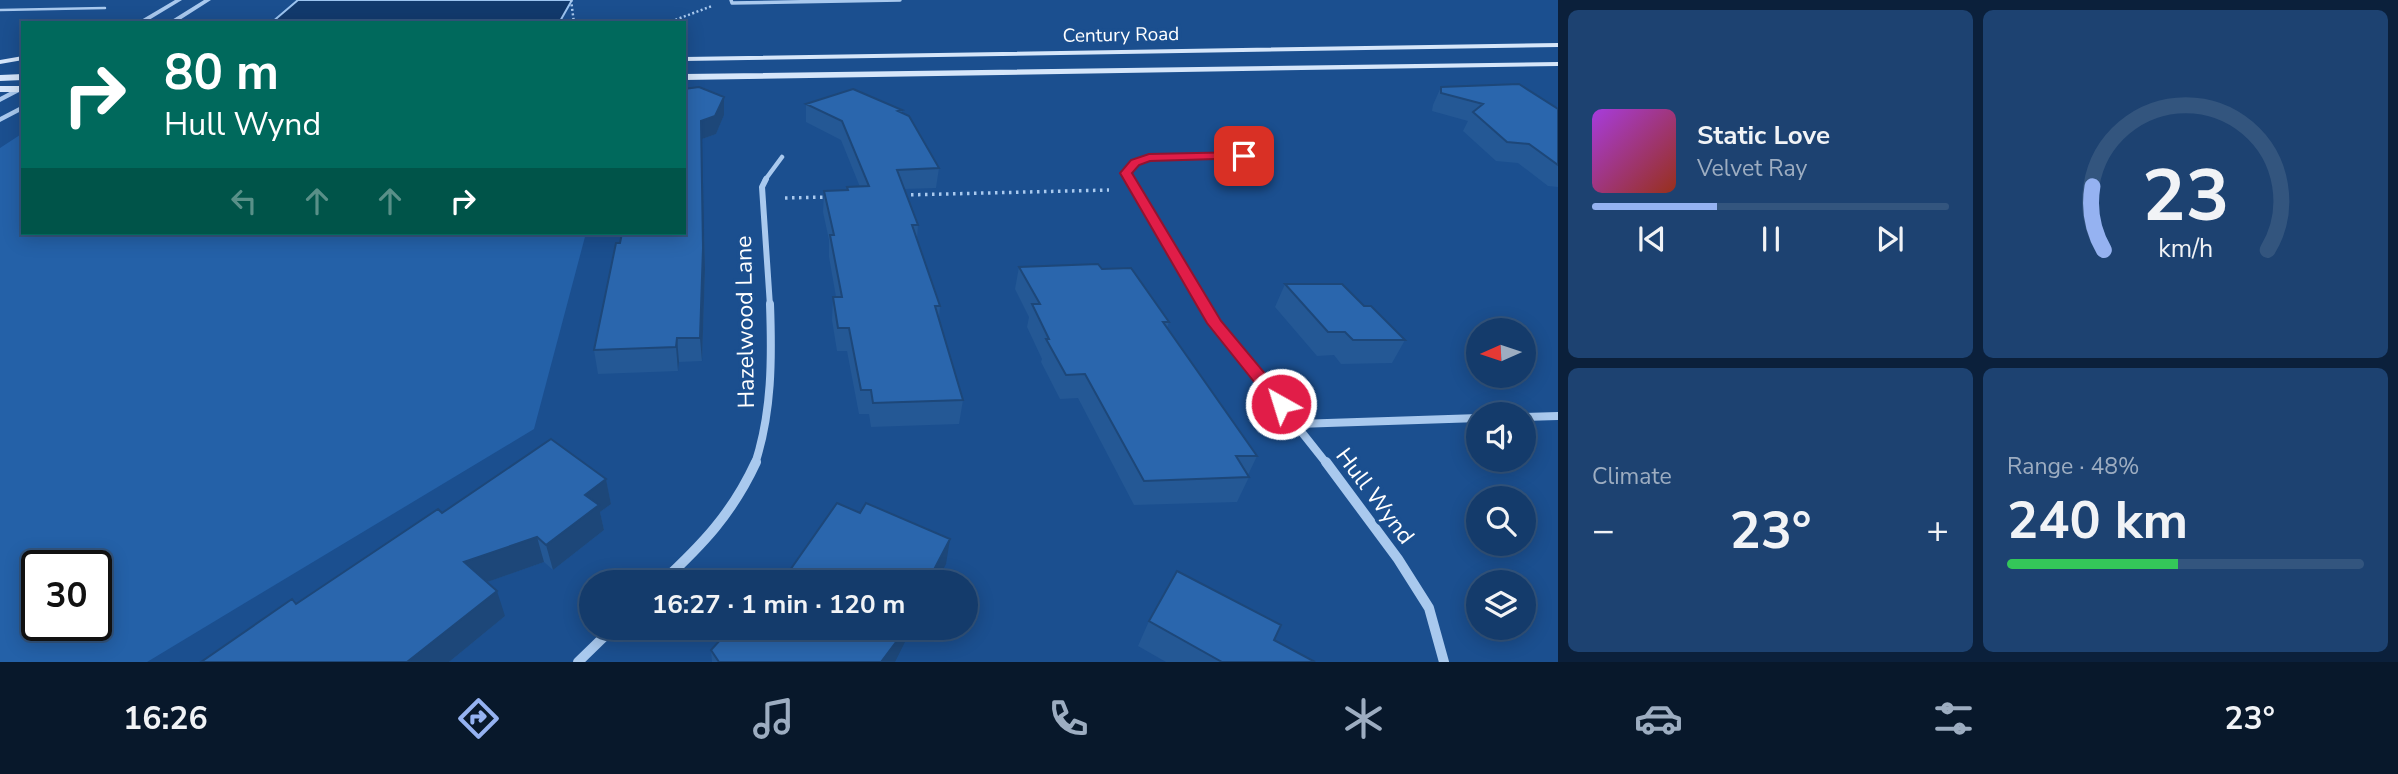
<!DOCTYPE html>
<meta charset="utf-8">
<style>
:root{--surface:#143b6b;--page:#1d4271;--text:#f1f3f6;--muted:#9dadc1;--line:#33557e;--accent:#95b2f1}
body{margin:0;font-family:"Nunito Sans",sans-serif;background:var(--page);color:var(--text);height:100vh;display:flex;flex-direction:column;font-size:26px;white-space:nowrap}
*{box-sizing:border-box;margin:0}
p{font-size:23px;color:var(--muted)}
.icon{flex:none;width:38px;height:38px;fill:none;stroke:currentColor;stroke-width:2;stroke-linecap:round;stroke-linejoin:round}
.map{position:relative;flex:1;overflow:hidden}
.side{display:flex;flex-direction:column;gap:10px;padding:10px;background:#0b203b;width:840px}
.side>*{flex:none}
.top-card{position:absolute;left:21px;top:21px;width:665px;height:214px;border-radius:0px;box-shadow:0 4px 18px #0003,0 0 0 2px var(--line);background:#00695c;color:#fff;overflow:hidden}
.needle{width:46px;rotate:267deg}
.controls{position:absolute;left:1466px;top:318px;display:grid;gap:14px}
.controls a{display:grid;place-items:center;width:70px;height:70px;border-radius:50%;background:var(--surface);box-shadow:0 4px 18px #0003,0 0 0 2px var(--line);font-size:35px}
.speed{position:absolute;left:21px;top:550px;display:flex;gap:14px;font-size:35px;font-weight:700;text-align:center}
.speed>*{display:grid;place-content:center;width:91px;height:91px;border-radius:50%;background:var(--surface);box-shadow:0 4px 18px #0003,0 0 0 2px var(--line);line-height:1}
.speed .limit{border:4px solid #111;border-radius:10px;background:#fff;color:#111}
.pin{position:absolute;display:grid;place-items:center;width:60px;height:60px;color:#fff;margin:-30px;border-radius:14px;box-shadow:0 4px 10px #0006}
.me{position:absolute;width:77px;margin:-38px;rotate:321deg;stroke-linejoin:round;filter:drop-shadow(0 0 5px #0008)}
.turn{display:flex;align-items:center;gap:24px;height:147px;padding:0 28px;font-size:32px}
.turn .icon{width:91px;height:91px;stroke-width:2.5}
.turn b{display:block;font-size:49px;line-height:60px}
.lanes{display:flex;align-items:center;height:66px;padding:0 28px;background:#0003;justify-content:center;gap:35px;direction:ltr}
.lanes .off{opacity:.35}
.big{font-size:52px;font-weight:700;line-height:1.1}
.side .card{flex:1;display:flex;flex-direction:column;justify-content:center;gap:10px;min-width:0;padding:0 24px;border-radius:10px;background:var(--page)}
.side .dial{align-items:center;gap:0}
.dial svg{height:182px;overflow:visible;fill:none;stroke:var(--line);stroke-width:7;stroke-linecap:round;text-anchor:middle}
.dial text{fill:var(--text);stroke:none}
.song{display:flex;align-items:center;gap:21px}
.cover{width:84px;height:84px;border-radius:10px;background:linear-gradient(135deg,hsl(280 70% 55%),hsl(10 70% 35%))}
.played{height:7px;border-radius:4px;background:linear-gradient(90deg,var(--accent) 35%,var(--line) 35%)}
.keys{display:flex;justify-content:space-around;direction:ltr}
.heat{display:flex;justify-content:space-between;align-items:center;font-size:38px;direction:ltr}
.charge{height:10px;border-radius:5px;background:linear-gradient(90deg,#34c759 48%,var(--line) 0)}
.side .tiles{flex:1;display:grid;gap:10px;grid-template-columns:repeat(2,1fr)}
.trip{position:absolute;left:579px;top:570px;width:399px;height:70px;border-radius:35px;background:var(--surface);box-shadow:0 4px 18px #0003,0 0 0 2px var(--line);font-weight:700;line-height:70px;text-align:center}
.dock{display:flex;height:112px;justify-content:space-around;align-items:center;background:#08182b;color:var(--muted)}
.dock .icon{width:49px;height:49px}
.dock .selected{color:var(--accent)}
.dock b{font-size:32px;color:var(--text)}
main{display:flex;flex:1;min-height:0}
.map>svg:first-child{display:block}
</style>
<main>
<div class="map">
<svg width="1558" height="662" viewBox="0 0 1558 662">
<rect width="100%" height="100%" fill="#1b4f8f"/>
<!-- green -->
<path fill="#2461a8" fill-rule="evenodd" d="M23,133V233H586L534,429L147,662H0V148ZM37,565H96V625H37Z"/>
<!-- water -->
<path fill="#123a6d" stroke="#9cc4f0" stroke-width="2" d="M298,0H572L559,23H271Z"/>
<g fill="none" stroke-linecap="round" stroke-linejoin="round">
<!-- path-far1 -->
<path stroke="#a9c9ee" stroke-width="2.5" stroke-dasharray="2 2.5" stroke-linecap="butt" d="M571,0L574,23
M667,23L712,6"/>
<!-- path -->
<path stroke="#a9c9ee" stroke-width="3.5" stroke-dasharray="2.5 4.5" stroke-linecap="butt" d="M904,195L1109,190
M785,198L829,197"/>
<!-- service -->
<path stroke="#a9c9ee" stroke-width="2.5" d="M0,10L105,8"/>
<!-- minor-far4 -->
<path stroke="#a9c9ee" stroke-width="3.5" d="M731,0L732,3L900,0"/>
<!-- minor-far3 -->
<path stroke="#a9c9ee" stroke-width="4.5" d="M765,180L782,157
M1130,180L1126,173L1135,163L1149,157L1268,155"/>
<!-- minor-far2 -->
<path stroke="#a9c9ee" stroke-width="6" d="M766,179L762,187L770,306
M1129,179L1205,306"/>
<!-- minor-far1 -->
<path stroke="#a9c9ee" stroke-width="8" d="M1204,304L1215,323L1327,464
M1524,417L1558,416
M1297,424L1479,418
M755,464C772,412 772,359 770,304"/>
<!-- minor -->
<path stroke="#a9c9ee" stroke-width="10" d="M1326,462L1398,559L1429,608L1444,662
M661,583C702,545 732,514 756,462
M578,662L613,628"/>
<!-- tertiary -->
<path fill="#a9c9ee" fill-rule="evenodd" d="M175,0H182L144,23H136Z
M204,0H211L175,23H167Z
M23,85V90L0,102V97Z
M23,105V110L0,122V117Z"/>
<!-- secondary -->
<path fill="#d6e6fa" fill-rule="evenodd" d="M1558,43V47L684,61V57Z
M23,56V60L0,64V60Z
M1558,62V66L684,80V74Z
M23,74V80L0,81V75Z
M0,86H23V92H0Z"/>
</g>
<!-- wall -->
<path fill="#245895" d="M1441,87L1558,109V187L1548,186L1518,163L1496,161L1463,131L1468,121L1432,111L1433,105Z
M684,89L724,115L716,134L702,139L705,269L702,361L679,362L678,371L598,374L594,350L620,243Z
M806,104L902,110V113L939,168L936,188L904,189L918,225L917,239L940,306L939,319L963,400L959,424L871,427L869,414H859L847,351H837L832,320L833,297H836L829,257V240L823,212L824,191L847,190V187H860L841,140L806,122Z
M1019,267L1102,269L1169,322L1167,328L1257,456L1248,475L1249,477L1237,502L1134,505L1078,398L1060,399L1041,362L1042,359L1027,327L1029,317L1015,289Z
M1285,284L1364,306L1405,340L1392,363L1341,364L1334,355L1317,356L1275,307Z
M606,479L611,504L600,512L604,530L553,570L544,562L487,582L505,616L449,662H201L296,604L442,513Z
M1149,621L1274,640L1315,662H1166L1138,646Z
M711,650L895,662H712Z"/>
<!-- shaded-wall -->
<path fill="#1d4779" d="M724,97V115L716,134L702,139L705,269L702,361L700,338L701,121Z
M677,338L679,362L678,371L676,347Z
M606,479L611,504L600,512L604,530L553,570L546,545L585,495Z
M537,537L544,562L473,587L464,562Z
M950,539L946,564L936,583H927Z
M497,591L505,616L449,662H407Z
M903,628H912L895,662H881Z"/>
<!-- building -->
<path fill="#2a66ad" stroke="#1d4779" stroke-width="2" d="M1519,84L1558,109V165L1529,144L1507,142L1473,112L1483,104L1441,93V87Z
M699,87L724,97L715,116L701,121L703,248L700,338H677L676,347L594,350L616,243H620L622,233H684V89Z
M853,89L902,110L898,111L909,116L939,168L897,170L918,225H912L940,306H935L963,400L873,403L871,390H861L849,328H838L833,297H842L830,235H834L824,191L848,190L847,187L869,186L842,121L806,104Z
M1098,264L1102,269L1131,268L1169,322H1163L1257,456H1236L1249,477L1144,481L1085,374L1066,375L1046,339H1049L1032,304H1040L1019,267Z
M1285,284H1342L1364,306H1371L1405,340H1353L1345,332H1328Z
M551,439L606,479L585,495L599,505L546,545L537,537L464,562L497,591L407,662H201L292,599L296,604L438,509L442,513Z
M837,503L860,513L866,503L950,539L927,583H781Z
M1177,571L1281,625L1274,640L1315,662H1222L1149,621Z
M731,628H903L896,642L881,662H719L711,650Z"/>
<!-- route -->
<path fill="#e11d48" stroke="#92132f" stroke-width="2" d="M1244,152L1250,156L1248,158L1150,161L1139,165L1132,173L1221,321L1287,400L1290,404L1287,408H1275L1207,323L1120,173L1131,160L1149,154Z"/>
<g text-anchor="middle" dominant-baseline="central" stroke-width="7" stroke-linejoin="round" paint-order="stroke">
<!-- far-street labels -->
<g font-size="19" fill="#fff" stroke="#1b4f8f">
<text transform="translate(1121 35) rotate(-1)">Century Road</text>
</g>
<!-- street labels -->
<g font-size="23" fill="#fff" stroke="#1b4f8f">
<text transform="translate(745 322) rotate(-91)">Hazelwood Lane</text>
<text transform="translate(1375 496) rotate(53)">Hull Wynd</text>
</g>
</g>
</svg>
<div class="controls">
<a><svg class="needle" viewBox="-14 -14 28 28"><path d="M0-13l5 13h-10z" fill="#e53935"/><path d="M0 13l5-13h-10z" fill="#9dadc1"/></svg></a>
<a><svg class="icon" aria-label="sound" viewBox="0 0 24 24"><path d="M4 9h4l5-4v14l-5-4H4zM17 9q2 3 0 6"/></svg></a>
<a><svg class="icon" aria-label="search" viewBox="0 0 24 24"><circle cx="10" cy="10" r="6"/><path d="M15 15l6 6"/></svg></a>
<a><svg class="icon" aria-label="layers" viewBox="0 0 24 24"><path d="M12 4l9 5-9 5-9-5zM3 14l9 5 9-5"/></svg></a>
</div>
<div class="speed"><div class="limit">30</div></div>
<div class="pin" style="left:1244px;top:156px;background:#d93025"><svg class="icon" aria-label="arrive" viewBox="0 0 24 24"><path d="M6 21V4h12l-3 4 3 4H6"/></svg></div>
<svg class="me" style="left:1281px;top:404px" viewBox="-20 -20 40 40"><circle r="17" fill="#e11d48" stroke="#fff" stroke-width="3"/><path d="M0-11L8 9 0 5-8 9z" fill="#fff"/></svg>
<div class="trip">16:27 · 1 min · 120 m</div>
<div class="top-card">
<div class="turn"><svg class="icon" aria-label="right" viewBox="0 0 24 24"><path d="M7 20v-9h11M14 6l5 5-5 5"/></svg><div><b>80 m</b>Hull Wynd</div></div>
<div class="lanes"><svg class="icon off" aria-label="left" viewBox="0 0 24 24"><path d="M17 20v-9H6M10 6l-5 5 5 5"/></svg><svg class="icon off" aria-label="ahead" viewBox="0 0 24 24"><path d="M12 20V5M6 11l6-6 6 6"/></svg><svg class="icon off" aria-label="ahead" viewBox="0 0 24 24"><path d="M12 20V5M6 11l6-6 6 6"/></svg><svg class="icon" aria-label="right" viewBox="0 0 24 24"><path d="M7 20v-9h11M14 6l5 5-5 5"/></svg></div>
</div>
</div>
<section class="side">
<div class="tiles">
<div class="card">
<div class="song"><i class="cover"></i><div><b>Static Love</b><p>Velvet Ray</p></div></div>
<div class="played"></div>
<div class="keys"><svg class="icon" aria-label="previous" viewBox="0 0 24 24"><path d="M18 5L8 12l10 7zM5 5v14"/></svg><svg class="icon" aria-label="pause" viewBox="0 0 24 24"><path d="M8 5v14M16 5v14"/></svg><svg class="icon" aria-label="next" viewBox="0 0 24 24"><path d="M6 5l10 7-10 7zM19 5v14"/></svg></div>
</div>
<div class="card dial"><svg viewBox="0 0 100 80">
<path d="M14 69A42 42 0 1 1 86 69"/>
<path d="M14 69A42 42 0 0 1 9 41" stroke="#95b2f1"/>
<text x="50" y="56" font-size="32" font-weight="700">23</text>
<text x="50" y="72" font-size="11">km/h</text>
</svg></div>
<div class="card"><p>Climate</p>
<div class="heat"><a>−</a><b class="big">23°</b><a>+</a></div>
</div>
<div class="card"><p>Range · 48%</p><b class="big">240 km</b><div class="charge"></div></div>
</div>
</section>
</main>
<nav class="dock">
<b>16:26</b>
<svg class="icon selected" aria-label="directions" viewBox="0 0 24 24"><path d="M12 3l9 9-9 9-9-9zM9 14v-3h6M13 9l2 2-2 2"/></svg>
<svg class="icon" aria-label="music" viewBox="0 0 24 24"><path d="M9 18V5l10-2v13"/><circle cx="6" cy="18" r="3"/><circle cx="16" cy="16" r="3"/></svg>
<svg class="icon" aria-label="phone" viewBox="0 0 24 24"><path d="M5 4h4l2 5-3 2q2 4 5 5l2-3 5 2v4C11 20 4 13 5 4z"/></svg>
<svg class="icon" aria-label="climate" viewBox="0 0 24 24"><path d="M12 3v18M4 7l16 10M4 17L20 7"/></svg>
<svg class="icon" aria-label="car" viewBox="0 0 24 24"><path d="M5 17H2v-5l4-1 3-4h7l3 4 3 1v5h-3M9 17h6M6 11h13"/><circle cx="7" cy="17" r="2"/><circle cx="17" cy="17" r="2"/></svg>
<svg class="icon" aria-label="filters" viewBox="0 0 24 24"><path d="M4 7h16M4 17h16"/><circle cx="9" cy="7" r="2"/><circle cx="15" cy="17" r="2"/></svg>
<b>23°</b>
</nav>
